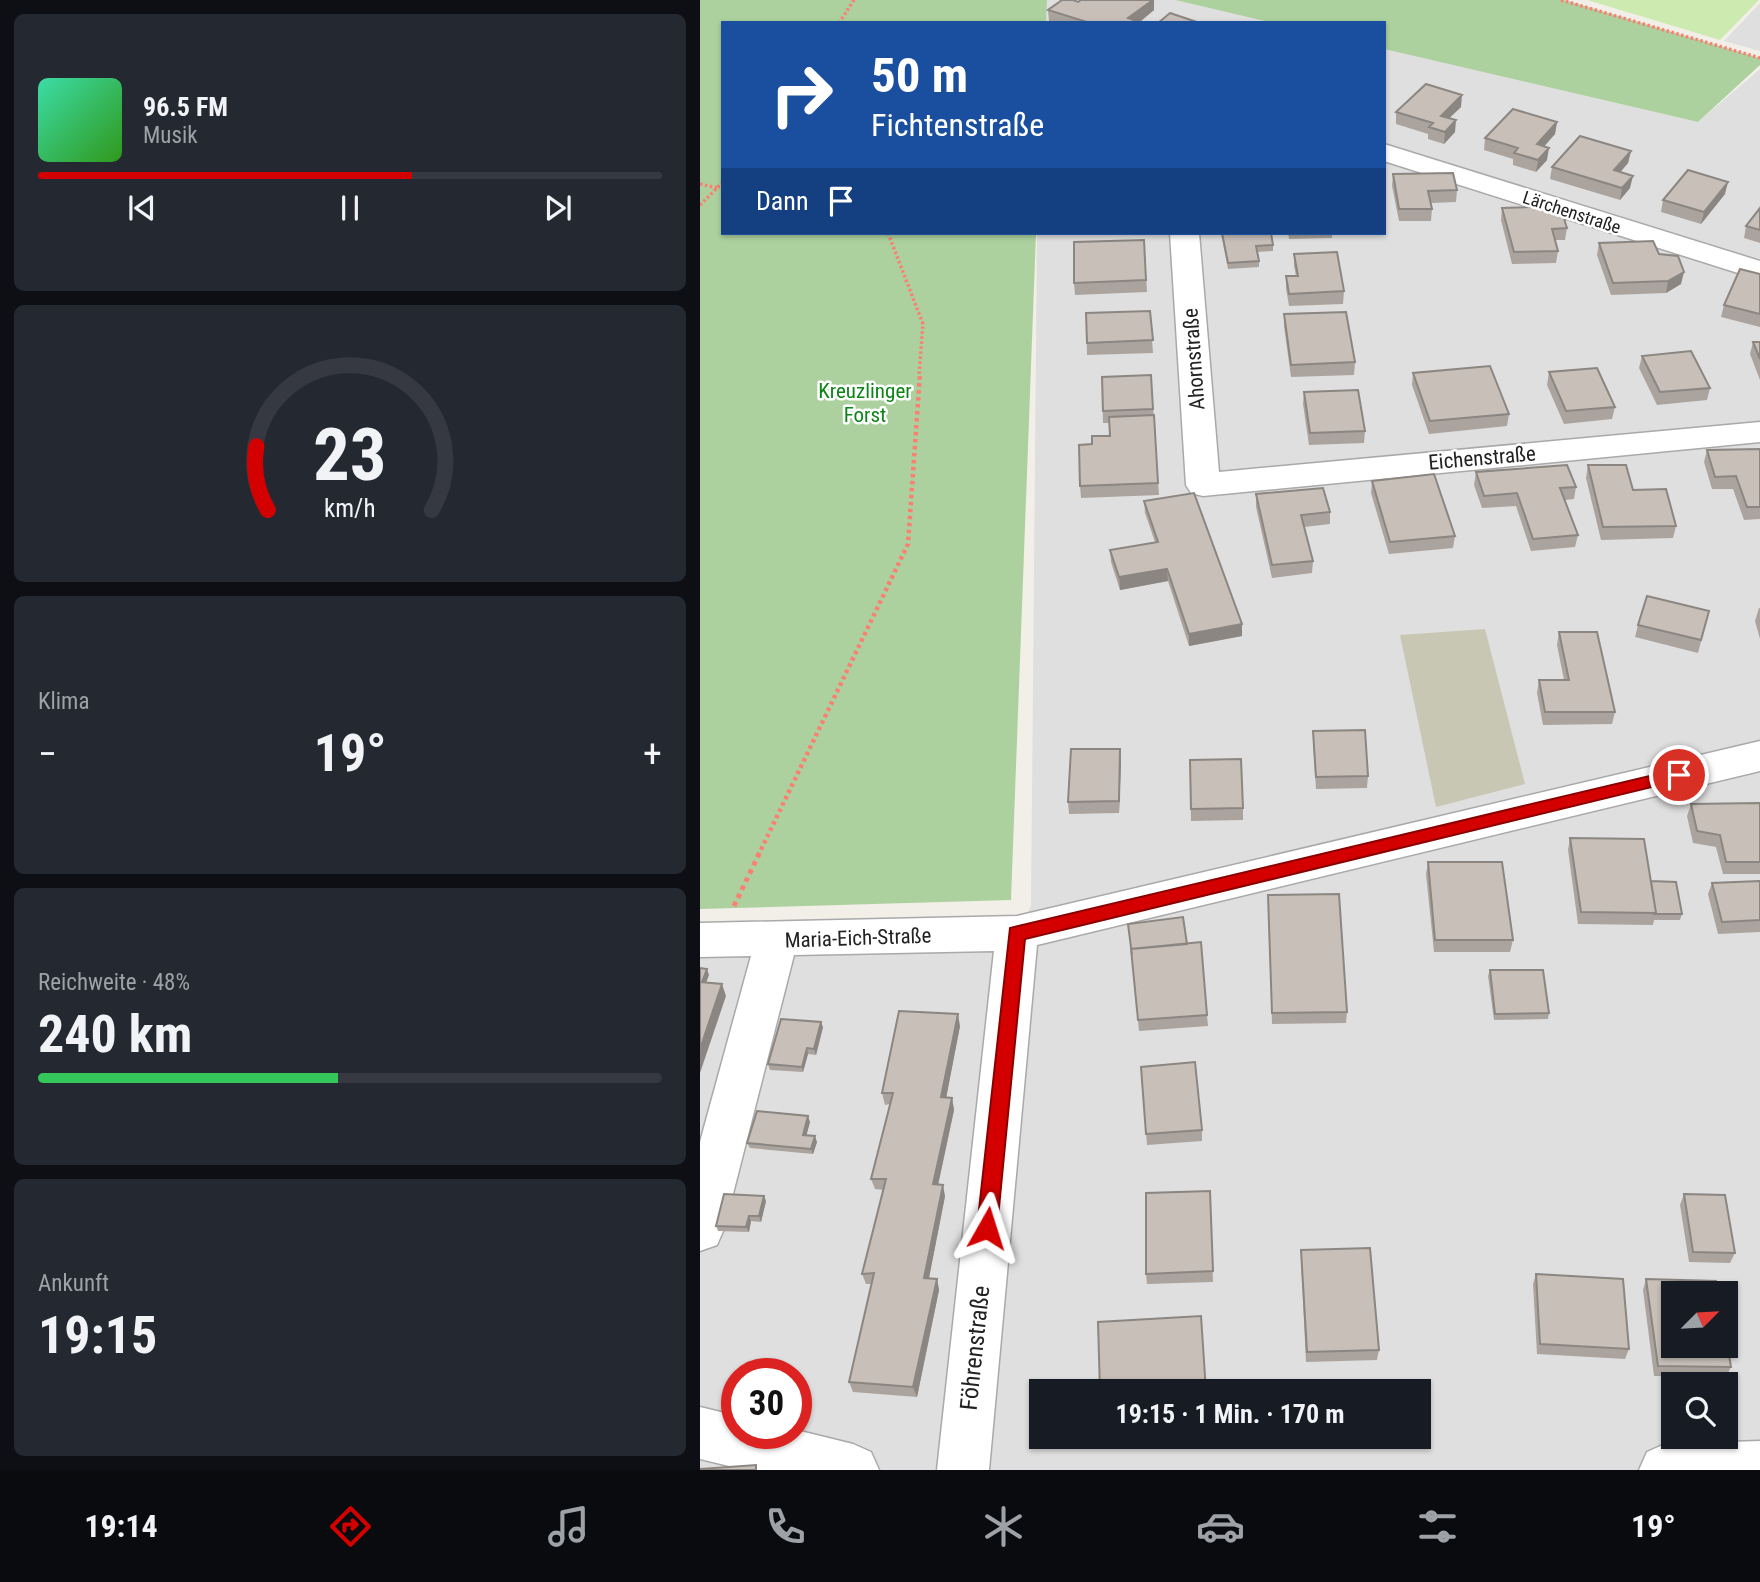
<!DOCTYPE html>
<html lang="de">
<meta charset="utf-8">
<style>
:root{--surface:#171b24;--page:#242831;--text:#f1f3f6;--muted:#9ea1a6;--line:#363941;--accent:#d40000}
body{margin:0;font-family:"Roboto Condensed",sans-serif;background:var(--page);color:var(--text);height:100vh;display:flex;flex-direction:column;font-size:26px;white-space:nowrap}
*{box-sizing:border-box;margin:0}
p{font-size:23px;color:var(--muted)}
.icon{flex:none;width:38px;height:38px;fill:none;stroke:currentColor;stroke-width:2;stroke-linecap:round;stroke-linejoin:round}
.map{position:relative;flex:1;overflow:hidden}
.side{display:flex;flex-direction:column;gap:14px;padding:14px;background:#0d0f14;width:700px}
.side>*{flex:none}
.top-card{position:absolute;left:21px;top:21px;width:665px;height:214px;border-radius:0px;box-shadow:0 2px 5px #0004;background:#1a4fa0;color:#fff;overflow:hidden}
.needle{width:46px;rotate:66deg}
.buttons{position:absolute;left:961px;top:1281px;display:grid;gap:14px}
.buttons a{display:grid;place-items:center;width:77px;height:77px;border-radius:0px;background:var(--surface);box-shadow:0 2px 5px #0004;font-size:35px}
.speed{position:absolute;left:21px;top:1358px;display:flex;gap:14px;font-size:35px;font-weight:700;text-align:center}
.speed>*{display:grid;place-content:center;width:91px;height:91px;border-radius:50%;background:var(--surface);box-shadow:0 2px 5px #0004;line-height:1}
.speed .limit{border:10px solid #d22;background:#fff;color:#111}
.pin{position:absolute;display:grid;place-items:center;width:60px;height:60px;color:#fff;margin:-30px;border:4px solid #fff;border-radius:50%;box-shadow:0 2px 7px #0007}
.me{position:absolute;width:77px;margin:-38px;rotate:6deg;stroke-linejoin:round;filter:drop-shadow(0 0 5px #0008)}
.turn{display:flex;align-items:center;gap:24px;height:147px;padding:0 35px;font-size:32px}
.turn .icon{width:91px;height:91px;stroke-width:2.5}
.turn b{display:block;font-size:49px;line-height:60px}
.then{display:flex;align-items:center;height:66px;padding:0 35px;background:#0003;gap:14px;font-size:26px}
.big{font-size:52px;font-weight:700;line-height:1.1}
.side .tile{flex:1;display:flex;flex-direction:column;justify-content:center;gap:10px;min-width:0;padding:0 24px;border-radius:10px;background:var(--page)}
.side .dial{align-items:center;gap:0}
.dial svg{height:182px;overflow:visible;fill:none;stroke:var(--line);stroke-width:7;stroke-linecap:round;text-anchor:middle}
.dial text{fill:var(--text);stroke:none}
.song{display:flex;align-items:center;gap:21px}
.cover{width:84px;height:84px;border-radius:10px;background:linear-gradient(135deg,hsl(160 70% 55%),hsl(110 70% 35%))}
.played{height:7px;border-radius:4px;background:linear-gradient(90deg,var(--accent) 60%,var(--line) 60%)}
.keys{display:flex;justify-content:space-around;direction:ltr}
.heat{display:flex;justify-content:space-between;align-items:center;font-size:38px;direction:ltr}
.charge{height:10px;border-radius:5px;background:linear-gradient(90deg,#34c759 48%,var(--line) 0)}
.trip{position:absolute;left:329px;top:1379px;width:402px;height:70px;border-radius:0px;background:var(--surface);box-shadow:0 2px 5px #0004;font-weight:700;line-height:70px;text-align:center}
.menu{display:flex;height:112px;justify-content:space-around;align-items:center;background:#090b0e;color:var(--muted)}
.menu .icon{width:49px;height:49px}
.menu .on{color:var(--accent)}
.menu b{font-size:32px;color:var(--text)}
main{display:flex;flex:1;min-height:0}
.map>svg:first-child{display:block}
</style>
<main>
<section class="side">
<div class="tile">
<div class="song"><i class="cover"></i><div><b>96.5 FM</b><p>Musik</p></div></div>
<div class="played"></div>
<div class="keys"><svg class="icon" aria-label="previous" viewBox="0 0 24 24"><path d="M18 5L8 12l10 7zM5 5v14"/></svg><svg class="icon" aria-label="pause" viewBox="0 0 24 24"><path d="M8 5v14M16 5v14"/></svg><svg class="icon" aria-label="next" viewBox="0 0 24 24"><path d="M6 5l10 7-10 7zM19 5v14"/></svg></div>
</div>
<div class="tile dial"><svg viewBox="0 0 100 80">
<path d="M14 69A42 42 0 1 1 86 69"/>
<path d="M14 69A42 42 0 0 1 9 41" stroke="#d40000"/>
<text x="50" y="56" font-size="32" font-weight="700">23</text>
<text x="50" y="72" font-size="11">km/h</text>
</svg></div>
<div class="tile"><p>Klima</p>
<div class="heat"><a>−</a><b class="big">19°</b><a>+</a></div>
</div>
<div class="tile"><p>Reichweite · 48%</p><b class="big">240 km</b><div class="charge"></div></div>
<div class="tile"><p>Ankunft</p><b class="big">19:15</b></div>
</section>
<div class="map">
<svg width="1060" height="1470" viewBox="0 0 1060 1470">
<rect width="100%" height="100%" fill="#f2efe9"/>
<!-- residential -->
<path fill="#e0dfdf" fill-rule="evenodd" d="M347,0H475L573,23H346Z
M1060,3V51L1024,41Z
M684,49L998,122L1060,69V1470H0V926L316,933L331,906L337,233H684ZM973,1293H1026V1346H973ZM37,1374H96V1433H37ZM973,1384H1026V1437H973ZM341,1391H719V1437H341Z"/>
<!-- construction -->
<path fill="#c7c7b4" d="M785,629L825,784L736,807L700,635Z"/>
<!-- grass -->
<path fill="#cdebb0" d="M887,0H1059L1020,40Z"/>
<!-- forest -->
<path fill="#add19e" d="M0,0H347L346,23H23V233H336L311,900L0,909Z
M475,0H864L1060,58V65L998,122L684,49V23H573Z"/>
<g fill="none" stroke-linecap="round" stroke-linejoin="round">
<!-- minor casing -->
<g stroke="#a9a9a9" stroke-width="3">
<path id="minor" d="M684,144L1060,261V280L684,161Z
M470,233H499L519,472L1060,422V442L503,496L491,493L486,485Z
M1060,741V771L337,945L289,1470H237L294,951L94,955L24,1229L17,1245L0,1251V1142L51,956L0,957V923L317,916Z
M0,1407L37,1416V1433H96V1430L153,1444L171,1452L179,1470H46L0,1459Z
M1060,1441V1470H939L947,1452L965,1444Z"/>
</g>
<!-- path-far2 -->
<path stroke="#fa8072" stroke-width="3.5" stroke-dasharray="2.5 2.5" stroke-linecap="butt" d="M861,0L1060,58
M139,23L154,0
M0,184L18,188
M0,205L23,182
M188,233L223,324L219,375"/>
<!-- path-far1 -->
<path stroke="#fa8072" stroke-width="4.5" stroke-dasharray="3.5 3.5" stroke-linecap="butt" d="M58,856L208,544L220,374"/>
<!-- path -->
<path stroke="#fa8072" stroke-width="5" stroke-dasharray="4.5 4.5" stroke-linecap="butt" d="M34,906L59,854"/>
<!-- minor -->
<use href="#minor" fill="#fff" fill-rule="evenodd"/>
</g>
<!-- wall -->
<path fill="#aba49e" d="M381,0H454V10L439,23H354L349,21L348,10L378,2Z
M761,107L749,118L755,132L744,144L728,139V134L696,124V112Z
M857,122L855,134L844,147L847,160L836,172L813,165V159L784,150L785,138Z
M931,151L928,163L920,172L930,188L920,200L850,179L852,167Z
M693,174L757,190L756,202L731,203L732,209L731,221H699L692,186Z
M1025,194L1001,224L961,212L963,200Z
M802,208L867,228L865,240H855L858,251L856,263L812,264L801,220Z
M1060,208V243L1044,238L1046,226Z
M368,233H404L368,234Z
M521,233L573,245V251L557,252L559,261V267L528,269Z
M588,233H632V238L589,239Z
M444,240L447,292L375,295L374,283Z
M899,243L959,254L981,284L966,293L911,295L897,255Z
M594,254L644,291L643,304L589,306L586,288V276H596L594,266Z
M1060,274V327L1021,317L1024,305Z
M450,311L453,353L387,355L386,313Z
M584,314L655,362L654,375L591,377L584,326Z
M1053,342H1060V380L1050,354Z
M942,356L1010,388L1007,400L957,405L939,368Z
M849,372L915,407L912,419L864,424L847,385Z
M713,373L809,414L807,426L729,434L712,385Z
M451,375L459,495L381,498L380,486L392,444L410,436L409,423H403L402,377Z
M604,392L665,431L664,443L609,445L603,404Z
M1060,449V519L1044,520L1033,489H1012L1004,462L1007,450Z
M888,465L933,490L976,526L973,538L901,540L886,478Z
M776,472L876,487L874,499L865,500L878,535L875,547L831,551L816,506L782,508L774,485Z
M672,481L755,536L753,548L689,554L671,493Z
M556,494L630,512V524L604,527L613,561L612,573L572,578L556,507Z
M444,501L542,636L489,646L468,581L420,590L411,562L410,550L455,542L445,513Z
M1059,608H1060V639L1055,621Z
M1009,611L998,653L935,637L938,625Z
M859,632L915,712L912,724L843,725L837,693L839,680H864L857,645Z
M613,731L668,776L667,788L616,789L613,743Z
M420,749L421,761L419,813L369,814L368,802Z
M490,760L543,808V820L491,821Z
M1060,803V874H1023L1016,847L993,843L987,816L991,804Z
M870,838L951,881L982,914L980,920H954L953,925L878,924L868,850Z
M728,862L813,940L810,952H734L726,874Z
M1060,881V932L1018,934L1008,894L1012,883Z
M568,895L647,1012L646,1023L572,1024Z
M432,961L507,1015L508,1026L439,1031Z
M790,970L849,1013L848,1019L794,1020L788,976Z
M260,1026L246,1098H252L254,1110L238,1184L245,1196L229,1278L237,1279L239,1290L217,1397L153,1392L149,1382L172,1284H166L162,1274L184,1190L175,1189L171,1179L190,1104L185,1105L182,1093Z
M123,1027L116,1055L108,1054L103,1072L70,1070L68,1064Z
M441,1067L502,1130V1141L447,1145Z
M110,1122L106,1135L117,1142L113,1154L50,1148L47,1143Z
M510,1191L513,1282L447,1284L446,1274Z
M984,1194L1035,1253L1030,1263L989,1262L980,1205Z
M66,1201L61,1222L51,1221L49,1232L18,1231L16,1226Z
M601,1250L679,1350L677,1360L606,1362L601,1260Z
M836,1274L929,1349L925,1359L837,1354L833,1284Z
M946,1279L1031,1367L1026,1377L954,1376L943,1290Z"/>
<!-- shaded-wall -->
<path fill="#8b8681" d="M453,0H454V10L438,23L428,18Z
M762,95L761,107L740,127L741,116Z
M756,120L755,132L744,144L745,132Z
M857,122L855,134L835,156L837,144Z
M849,148L847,160L836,172L838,160Z
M931,151L928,163L912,182L914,170Z
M933,176L930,188L920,200L922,188Z
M1028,182L1025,194L1001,224L1004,212Z
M984,272L981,284L966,293L968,281Z
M467,569L468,581L420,590L419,577Z
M542,624V636L489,646V634Z
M420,749L421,761L419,813V801Z
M7,969L9,975L2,994L0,988Z
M22,984L26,996L0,1073V1049Z
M258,1014L260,1026L244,1109L241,1097Z
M121,1022L123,1027L116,1055L114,1049Z
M107,1048L108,1054L103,1072L102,1067Z
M252,1098L254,1110L236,1195L233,1184Z
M108,1116L110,1122L105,1141L103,1135Z
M115,1136L117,1142L113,1154L111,1149Z
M243,1185L245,1196L227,1288L224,1278Z
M64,1196L66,1201L61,1222L59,1216Z
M49,1216L51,1221L49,1232L46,1227Z
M237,1279L239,1290L217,1397L213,1387Z"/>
<!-- building -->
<path fill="#c7bfb8" stroke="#8b8681" stroke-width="2" d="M362,0H373L378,2L381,0H453L428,18L439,22L438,23H390L348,10Z
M470,13L500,23H458Z
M726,84L762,95L741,116L756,120L745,132L729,127L733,123L696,112Z
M813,109L857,122L837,144L849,148L838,160L814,153L818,148L785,138Z
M880,136L931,151L914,170L933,176L922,188L852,167Z
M988,170L1028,182L1004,212L963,200Z
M753,173L757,190L728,191L732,209H699L693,174Z
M860,206L867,228L852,229L858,251L814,252L802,208Z
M1060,208V230L1046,226Z
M522,233H571L573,245L556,246L559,261L528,263Z
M444,240L446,280L374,283V242Z
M953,241L959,254L978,256L984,272L968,281L913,283L899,243Z
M637,252L644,291L589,294L586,276H598L594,254Z
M1040,269L1060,274V314L1024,305Z
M450,311L453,340L387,343L386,313Z
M646,312L655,362L591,365L584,314Z
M1053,342H1060V359Z
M991,351L1010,388L960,392L942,356Z
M790,366L809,414L730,421L713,373Z
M897,368L915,407L866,411L849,372Z
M451,375L453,409L403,411L402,377Z
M658,390L665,431L610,433L604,392Z
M454,415L458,483L380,486L379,445L392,444V436H410L409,417Z
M1060,449V507H1047L1036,476L1015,477L1007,450Z
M867,465L876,487L860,488L878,535L833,539L817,493L784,496L776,472Z
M888,465H926L933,490L966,489L976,526L903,527Z
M734,474L755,536L690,542L672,481Z
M623,488L630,512L601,515L613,561L572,565L556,494Z
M494,493L542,624L489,634L467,569L419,577L410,550L458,542L444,501Z
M947,596L1009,611L1001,640L938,625Z
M859,632H897L915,712H845L839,680H869Z
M665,730L668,776L616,777L613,731Z
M371,749H420L419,801L368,802Z
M541,759L543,808L491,809L490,760Z
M1060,803V862H1026L1020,835L997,831L991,804Z
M870,838L944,839L956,913L881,912Z
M728,862H802L813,940H735Z
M951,881L976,882L982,914H955L956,913Z
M1060,881V920L1022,922L1012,883Z
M639,894L647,1012L572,1013L568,895Z
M483,917L487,944L431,949L432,955L428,924Z
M501,942L507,1015L438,1020L431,949Z
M0,968L7,969L2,982H0Z
M790,970H843L849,1013L795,1014Z
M0,982L22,984L0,1049Z
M199,1011L258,1014L241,1097L252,1098L233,1184L243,1185L224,1278L237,1279L213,1387L149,1382L174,1273L162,1274L186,1179H171L193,1093H182Z
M81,1019L121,1022L114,1049L107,1048L102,1067L68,1064Z
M495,1062L502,1130L446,1134L441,1067Z
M57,1111L108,1116L103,1135L115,1136L111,1149L47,1143Z
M510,1191L513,1271L446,1274V1193Z
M24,1194L64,1196L59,1216H49L46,1227L16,1226Z
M984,1194L1025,1195L1035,1253L993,1252Z
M670,1248L679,1350L607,1352L601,1250Z
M836,1274L923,1279L929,1349L840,1344Z
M946,1279L1016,1281L1018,1293H973V1346H1026V1338L1031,1367L958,1366Z
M501,1316L506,1391H400L398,1322Z
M56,1465V1470H0V1469Z"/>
<!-- route -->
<path fill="#d40000" stroke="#8a0000" stroke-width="2" d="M979,769L987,775L985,779L325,939L297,1228L294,1235L287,1238L280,1235L277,1228L310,928Z"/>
<g text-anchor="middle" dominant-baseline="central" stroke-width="5" stroke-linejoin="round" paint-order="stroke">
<!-- far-street labels -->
<g font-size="18" fill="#222" stroke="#fff">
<text transform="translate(872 212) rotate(18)">Lärchenstraße</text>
</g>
<!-- street labels -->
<g font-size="21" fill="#222" stroke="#fff">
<text transform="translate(494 359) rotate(-94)">Ahornstraße</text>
<text transform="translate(782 458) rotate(-5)">Eichenstraße</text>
<text transform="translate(158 938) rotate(-2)">Maria-Eich-Straße</text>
</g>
<!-- park labels -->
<g font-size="21" fill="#0c8416" stroke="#fff">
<text x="165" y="391">Kreuzlinger<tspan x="165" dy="24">Forst</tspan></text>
</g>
<!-- near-street labels -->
<g font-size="24" fill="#222" stroke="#fff">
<text transform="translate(275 1348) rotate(-84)">Föhrenstraße</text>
</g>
</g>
</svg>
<div class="buttons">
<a><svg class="needle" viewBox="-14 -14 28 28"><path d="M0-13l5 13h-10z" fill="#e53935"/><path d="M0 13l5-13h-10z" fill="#9ea1a6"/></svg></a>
<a><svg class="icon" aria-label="search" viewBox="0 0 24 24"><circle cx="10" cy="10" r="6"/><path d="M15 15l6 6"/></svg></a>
</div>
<div class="speed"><div class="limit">30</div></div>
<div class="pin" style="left:979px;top:775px;background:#d93025"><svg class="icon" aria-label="arrive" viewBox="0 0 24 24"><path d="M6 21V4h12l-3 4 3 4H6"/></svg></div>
<svg class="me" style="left:287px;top:1228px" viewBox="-20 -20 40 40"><path d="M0-17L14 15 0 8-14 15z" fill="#d40000" stroke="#fff" stroke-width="4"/></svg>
<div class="trip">19:15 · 1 Min. · 170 m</div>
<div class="top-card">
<div class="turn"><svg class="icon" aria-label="right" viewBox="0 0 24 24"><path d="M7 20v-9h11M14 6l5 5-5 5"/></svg><div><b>50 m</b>Fichtenstraße</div></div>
<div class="then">Dann<svg class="icon" aria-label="arrive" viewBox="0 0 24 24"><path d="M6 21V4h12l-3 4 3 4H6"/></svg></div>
</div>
</div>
</main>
<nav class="menu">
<b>19:14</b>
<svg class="icon on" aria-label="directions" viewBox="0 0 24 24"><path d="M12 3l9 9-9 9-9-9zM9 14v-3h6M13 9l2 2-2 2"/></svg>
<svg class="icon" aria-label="music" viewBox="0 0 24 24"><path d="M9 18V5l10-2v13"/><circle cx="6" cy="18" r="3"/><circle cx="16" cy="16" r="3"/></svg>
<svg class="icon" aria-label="phone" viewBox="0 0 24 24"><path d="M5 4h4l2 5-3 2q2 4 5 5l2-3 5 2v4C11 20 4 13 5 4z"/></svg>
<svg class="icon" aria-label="climate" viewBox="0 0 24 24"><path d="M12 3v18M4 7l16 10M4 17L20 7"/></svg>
<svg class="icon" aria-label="car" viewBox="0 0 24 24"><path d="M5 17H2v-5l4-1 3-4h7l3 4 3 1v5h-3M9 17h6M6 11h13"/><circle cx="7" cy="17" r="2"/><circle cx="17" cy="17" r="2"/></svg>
<svg class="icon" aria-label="filters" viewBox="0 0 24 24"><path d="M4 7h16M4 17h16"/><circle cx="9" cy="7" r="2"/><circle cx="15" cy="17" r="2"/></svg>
<b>19°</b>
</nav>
